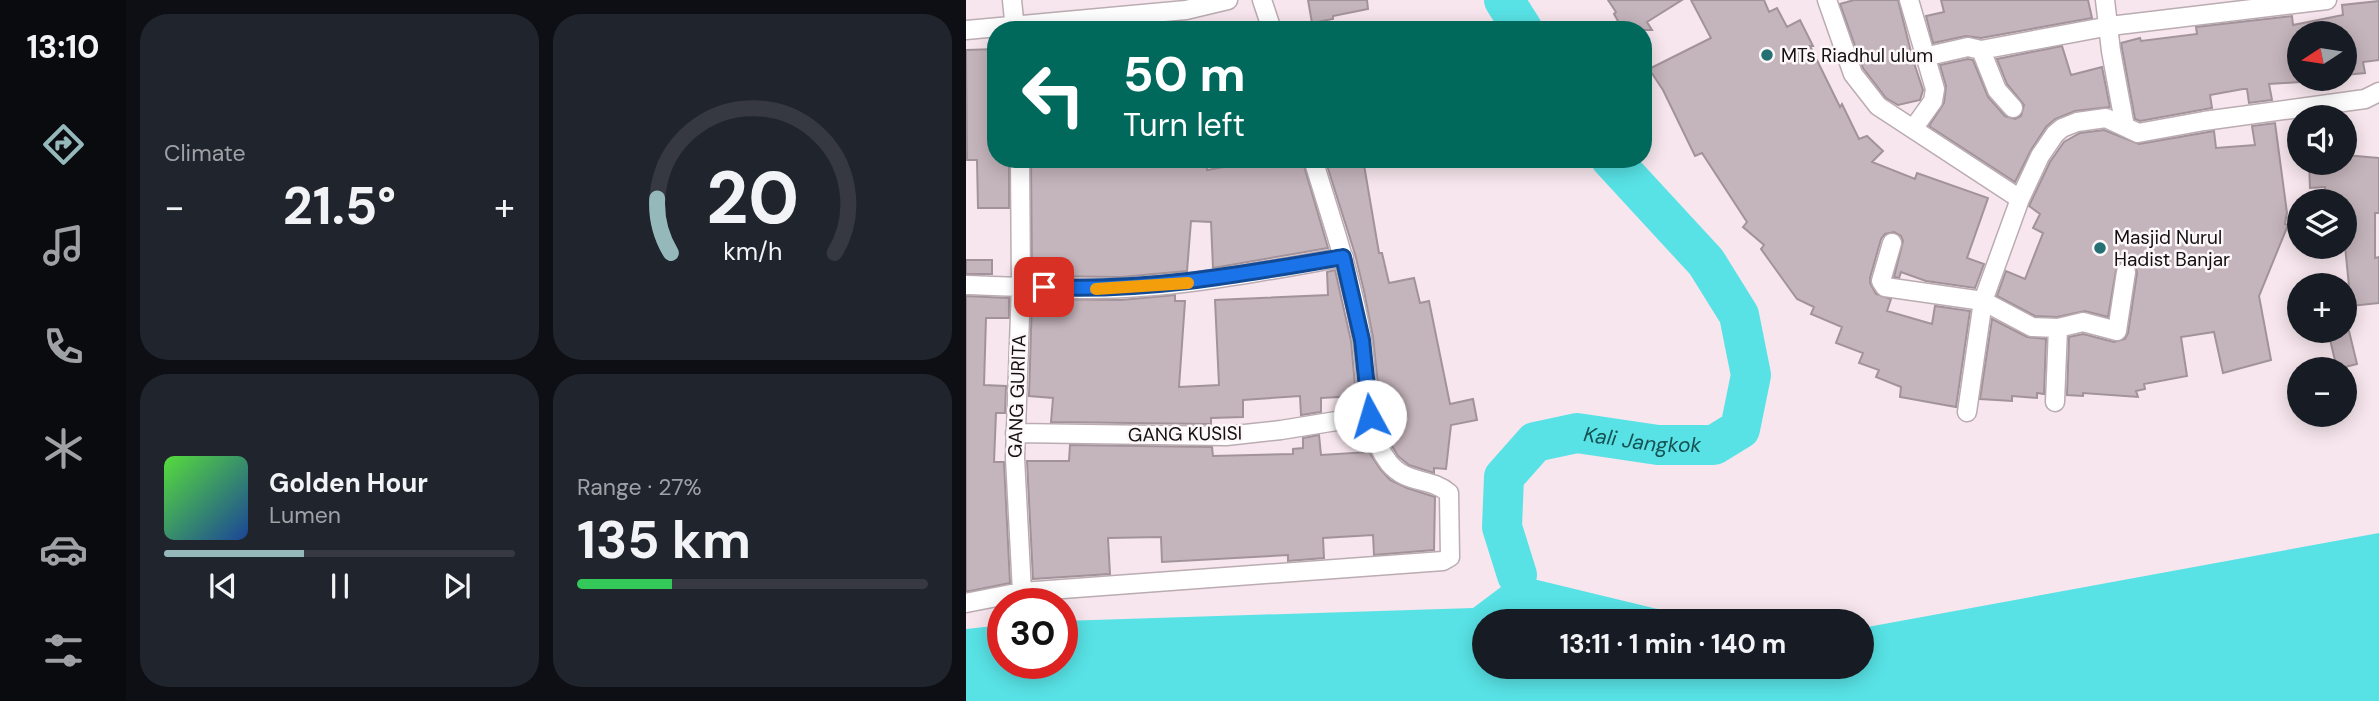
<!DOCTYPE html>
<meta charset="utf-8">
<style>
:root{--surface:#171b24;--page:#20242c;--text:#f1f3f6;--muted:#9ea1a6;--line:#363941;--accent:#95b8bb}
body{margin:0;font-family:"DM Sans",sans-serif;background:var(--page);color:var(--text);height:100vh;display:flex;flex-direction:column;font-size:26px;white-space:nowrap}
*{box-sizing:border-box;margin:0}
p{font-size:23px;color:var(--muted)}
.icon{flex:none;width:38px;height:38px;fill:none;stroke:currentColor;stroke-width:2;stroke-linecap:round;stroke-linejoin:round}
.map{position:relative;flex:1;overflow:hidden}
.side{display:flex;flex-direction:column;gap:14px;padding:14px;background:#0d0f14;width:840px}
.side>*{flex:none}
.top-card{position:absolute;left:21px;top:21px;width:665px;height:147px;border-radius:28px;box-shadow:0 4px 18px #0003;background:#00695c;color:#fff;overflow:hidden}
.needle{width:46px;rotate:258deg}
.tools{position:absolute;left:1321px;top:21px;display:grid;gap:14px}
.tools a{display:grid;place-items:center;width:70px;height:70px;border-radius:50%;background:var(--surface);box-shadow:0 4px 18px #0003;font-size:35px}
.speed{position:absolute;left:21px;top:588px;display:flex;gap:14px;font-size:35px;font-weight:700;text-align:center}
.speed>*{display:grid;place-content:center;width:91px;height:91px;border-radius:50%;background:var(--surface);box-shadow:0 4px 18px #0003;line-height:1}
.speed .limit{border:10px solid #d22;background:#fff;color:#111}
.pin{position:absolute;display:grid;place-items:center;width:60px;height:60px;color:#fff;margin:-30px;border-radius:14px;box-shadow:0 4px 10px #0006}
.me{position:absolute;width:77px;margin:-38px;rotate:354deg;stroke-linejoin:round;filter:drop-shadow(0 0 5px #0008)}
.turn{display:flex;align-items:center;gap:24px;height:147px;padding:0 21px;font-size:32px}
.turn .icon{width:91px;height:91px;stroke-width:2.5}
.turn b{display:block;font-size:49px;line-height:60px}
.big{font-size:52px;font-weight:700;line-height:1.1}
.side .card{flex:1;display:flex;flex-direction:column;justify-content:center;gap:10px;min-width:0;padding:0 24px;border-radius:28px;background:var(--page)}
.side .dial{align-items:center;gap:0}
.dial svg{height:182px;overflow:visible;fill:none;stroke:var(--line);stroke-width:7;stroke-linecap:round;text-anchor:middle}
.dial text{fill:var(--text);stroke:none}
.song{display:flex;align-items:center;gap:21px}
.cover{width:84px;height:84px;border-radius:10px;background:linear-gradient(135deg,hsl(110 70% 55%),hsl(220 70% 35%))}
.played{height:7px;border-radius:4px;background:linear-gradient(90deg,var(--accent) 40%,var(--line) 40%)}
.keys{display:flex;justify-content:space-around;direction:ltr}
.heat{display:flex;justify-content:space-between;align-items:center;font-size:38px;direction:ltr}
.charge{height:10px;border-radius:5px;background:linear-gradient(90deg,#34c759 27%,var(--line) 0)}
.side .tiles{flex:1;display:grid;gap:14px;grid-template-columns:repeat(2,1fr)}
.trip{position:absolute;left:506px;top:609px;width:402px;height:70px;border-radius:35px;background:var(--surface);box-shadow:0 4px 18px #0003;font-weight:700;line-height:70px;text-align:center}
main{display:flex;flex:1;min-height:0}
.dock{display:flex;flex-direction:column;width:126px;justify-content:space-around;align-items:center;background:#090b0e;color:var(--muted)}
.dock .icon{width:49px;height:49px}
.dock .selected{color:var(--accent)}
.dock b{font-size:32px;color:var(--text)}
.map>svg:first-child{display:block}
</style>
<main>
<nav class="dock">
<b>13:10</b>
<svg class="icon selected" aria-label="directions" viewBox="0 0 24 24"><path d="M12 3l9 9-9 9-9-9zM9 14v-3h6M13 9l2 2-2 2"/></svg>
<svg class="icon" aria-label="music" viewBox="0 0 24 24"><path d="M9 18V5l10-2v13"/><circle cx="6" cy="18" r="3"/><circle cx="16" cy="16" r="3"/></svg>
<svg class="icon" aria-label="phone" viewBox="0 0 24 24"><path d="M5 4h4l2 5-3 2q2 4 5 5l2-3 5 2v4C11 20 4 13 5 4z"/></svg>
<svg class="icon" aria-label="climate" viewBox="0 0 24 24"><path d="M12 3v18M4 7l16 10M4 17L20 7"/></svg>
<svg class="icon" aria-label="car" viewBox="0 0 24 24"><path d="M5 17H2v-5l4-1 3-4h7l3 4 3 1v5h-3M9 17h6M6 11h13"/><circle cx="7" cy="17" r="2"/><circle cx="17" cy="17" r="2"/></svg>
<svg class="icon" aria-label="filters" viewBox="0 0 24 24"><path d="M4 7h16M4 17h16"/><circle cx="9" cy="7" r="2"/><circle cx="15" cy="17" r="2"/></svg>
</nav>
<section class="side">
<div class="tiles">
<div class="card"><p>Climate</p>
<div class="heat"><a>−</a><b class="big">21.5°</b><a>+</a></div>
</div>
<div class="card dial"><svg viewBox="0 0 100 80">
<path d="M14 69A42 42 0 1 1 86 69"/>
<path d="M14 69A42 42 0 0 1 8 45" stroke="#95b8bb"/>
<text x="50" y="56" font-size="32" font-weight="700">20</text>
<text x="50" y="72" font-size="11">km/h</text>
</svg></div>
<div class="card">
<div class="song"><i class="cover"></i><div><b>Golden Hour</b><p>Lumen</p></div></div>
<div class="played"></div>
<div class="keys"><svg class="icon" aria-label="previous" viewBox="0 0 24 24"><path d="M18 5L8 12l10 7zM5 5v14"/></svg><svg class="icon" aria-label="pause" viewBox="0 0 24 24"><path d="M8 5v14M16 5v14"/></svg><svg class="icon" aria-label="next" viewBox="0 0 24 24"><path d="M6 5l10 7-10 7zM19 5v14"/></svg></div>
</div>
<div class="card"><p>Range · 27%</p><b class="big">135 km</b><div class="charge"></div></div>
</div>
</section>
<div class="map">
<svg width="1413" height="701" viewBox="0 0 1413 701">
<rect width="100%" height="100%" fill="#f7e6ed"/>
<!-- water -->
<path fill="#58e2e5" d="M1413,533V701H0V629L37,625V663H96V621L507,608L551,575L741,621H518V667H896V628Z"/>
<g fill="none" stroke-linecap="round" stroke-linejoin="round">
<!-- river -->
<g stroke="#58e2e5" stroke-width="40">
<path d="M538,0L557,30"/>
<path id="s1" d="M551,575L536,527L538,477L569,442L611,433L692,445H748L774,429L785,375L773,315L740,262L645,159"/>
</g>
</g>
<!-- building -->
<path fill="#c4b4bb" stroke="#a2939a" stroke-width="2" d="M342,0H401L402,9L367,16V19L346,23Z
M642,0H716L681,22L686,30H657L648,14L650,12Z
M725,0H798L803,12L811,8L821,27L834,20L847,46H844L874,107L876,104L893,139L901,136L917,151L906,162L949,179L951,173L1022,198L1001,258L1018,264L1009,288L960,281L935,272L933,278L928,277L937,241L935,236L928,232L919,234L915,239L904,278V283L910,294L925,299L921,311L966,324L969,306L1004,311L990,407L934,397L935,387L910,377L913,370L893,363L897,353L870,343L876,327L845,314L848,307L831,299L795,249L798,245L777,227L781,222L736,153L729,156L697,90L683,69L745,38Z
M888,0H932L947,60L957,90L954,100L932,105L920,98L897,68L874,4Z
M975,0H1122L1126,18L1015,38L1000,36L967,43L960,16L978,12Z
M1413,1V60L1397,62L1399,73L1379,75V33H1334V82L1303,84L1306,100L1283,103L1281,89H1277L1244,95L1246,108L1174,121L1169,119L1155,43L1174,38L1175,41L1231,34L1230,27L1326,16L1327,25L1377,15L1376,5Z
M1096,46L1105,75L1136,67L1144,107L1109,111L1089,119L1080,127L1065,150L1049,182L963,126L978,103L980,86L974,65L1002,59L1007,60L1022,97L1039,116L1049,119L1055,116L1058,105L1041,84L1031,59Z
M30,49V159H43V208H12L11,160H1L0,50Z
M1309,123L1321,213L1319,224L1322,225L1293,296L1305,360L1257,373L1248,332L1215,337L1221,376L1178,384L1179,389L1170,391L1172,397L1117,393V396L1101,395L1103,337L1117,334L1148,342L1159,339L1162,333L1171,273L1170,267L1162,261L1155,262L1151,265L1142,317L1119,311L1091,317L1069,316L1031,296L1040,271L1059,279L1077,233L1067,228L1074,214L1063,206L1084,162L1098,142L1114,133L1138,130L1173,144L1248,131L1250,148L1289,145L1286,126Z
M1379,155L1413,158V213H1409V258L1413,257V303L1385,306L1379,246V201H1358L1359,187L1344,188L1343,163H1379Z
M65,159H240L241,170L275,164L274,159H336L362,248L247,268L245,222L225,221L221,271L155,277L66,276Z
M359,159H397L413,253H416L423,283L448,278L454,303L463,301L484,404L507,399L511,420L485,425L480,469L468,468V473L443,465L432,456L426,446L430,412L420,410L421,394L413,395L407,337L398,291L389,254Z
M0,260H26V274H0Z
M369,270L385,341L390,396L355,398V412L335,415L334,396L277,400V417L245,418V424L85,422L87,398L63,396L66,299L155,300L209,295V301H219L213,387L253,385L249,300L362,295L361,272Z
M0,296L43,298V318H20L18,385L40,386L39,413H30L28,462H38L44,583L4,591H0Z
M1026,319L1061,337L1080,339L1078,394L1071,393V398L1046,396V401L1014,399Z
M1362,331H1383L1391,364L1371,369Z
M353,435L355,455L403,452L414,469L424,480L441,488L469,497L468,550L408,555L407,535L357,538L358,558L322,561V555L196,562L195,537L142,538L144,574L67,579L61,461H103L104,445L246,447L247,456L327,454V449L337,448V438Z"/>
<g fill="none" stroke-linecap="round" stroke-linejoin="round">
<!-- minor casing -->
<g stroke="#bbacb2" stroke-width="21">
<path id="minor" d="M46,0L49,30
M296,0L306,30
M861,0L887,74L912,106L1054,199L1017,301L1001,412
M943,0L969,89L967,101L947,129
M1139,0L1145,51L1159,127
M0,30L220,10L262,0
M1015,50L1031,90L1047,108
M958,57L1002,47L1015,50L1144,26L1361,0
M54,159L55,286L49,458L56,592
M1054,199L1074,156L1089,134L1096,128L1111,122L1140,118L1172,133L1238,121L1399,99L1413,92
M926,243L915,281L919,287L1017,301L1066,327L1092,328L1117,322L1151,331L1160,272
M0,285C41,286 82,289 123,289C209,289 293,272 378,257
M1089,402L1092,328
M49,433L260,436L315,430L389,418
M0,603L56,592L477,561L484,557L483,493C465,477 441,485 423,463C396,428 403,381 396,339C386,278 365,219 347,159"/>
</g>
<!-- minor -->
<use href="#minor" stroke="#fff" stroke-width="18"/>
</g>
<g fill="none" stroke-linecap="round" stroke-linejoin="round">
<!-- route casing -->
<g stroke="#114b97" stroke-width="18">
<path id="route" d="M78,287C179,292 278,274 377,257L396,340L404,416"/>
</g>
<!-- route -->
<use href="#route" stroke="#1a73e8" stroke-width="12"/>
<!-- slow -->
<path stroke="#f59e0b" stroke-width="12" d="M130,289L222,283"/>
</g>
<!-- markers -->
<g fill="#257072" stroke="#fdf7f9" stroke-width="2.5">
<circle cx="801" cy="55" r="7"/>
<circle cx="1134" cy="248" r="7"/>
</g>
<g text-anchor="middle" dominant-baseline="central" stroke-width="5" stroke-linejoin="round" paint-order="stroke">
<!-- poi labels -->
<g font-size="19" fill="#140f11" stroke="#fdf7f9" text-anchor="start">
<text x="815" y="55">MTs Riadhul ulum</text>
<text x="1148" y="237">Masjid Nurul<tspan x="1148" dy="22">Hadist Banjar</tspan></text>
</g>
<!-- street labels -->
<g font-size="19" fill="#140f11" stroke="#fdf7f9">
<text transform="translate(51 396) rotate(-88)">GANG GURITA</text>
<text transform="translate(219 434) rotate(-1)">GANG KUSISI</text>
</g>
<!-- water labels -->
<g font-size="21" font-style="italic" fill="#165253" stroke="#fdf7f9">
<text stroke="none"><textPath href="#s1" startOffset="256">Kali Jangkok</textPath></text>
</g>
</g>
</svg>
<div class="tools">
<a><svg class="needle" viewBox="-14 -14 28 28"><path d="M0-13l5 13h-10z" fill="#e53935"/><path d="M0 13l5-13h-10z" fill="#9ea1a6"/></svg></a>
<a><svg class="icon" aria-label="sound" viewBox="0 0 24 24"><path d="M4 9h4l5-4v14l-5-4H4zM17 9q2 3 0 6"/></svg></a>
<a><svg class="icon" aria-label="layers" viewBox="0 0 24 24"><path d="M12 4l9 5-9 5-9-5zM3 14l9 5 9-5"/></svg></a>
<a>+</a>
<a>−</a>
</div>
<div class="speed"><div class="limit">30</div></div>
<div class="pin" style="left:78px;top:287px;background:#d93025"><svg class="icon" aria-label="arrive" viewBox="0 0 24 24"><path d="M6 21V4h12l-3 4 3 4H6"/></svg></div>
<svg class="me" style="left:404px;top:416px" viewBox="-20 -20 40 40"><circle r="19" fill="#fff"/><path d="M0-13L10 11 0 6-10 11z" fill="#1a73e8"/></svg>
<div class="trip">13:11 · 1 min · 140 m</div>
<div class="top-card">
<div class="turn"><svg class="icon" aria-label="left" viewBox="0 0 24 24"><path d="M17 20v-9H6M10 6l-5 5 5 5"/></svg><div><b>50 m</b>Turn left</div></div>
</div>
</div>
</main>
